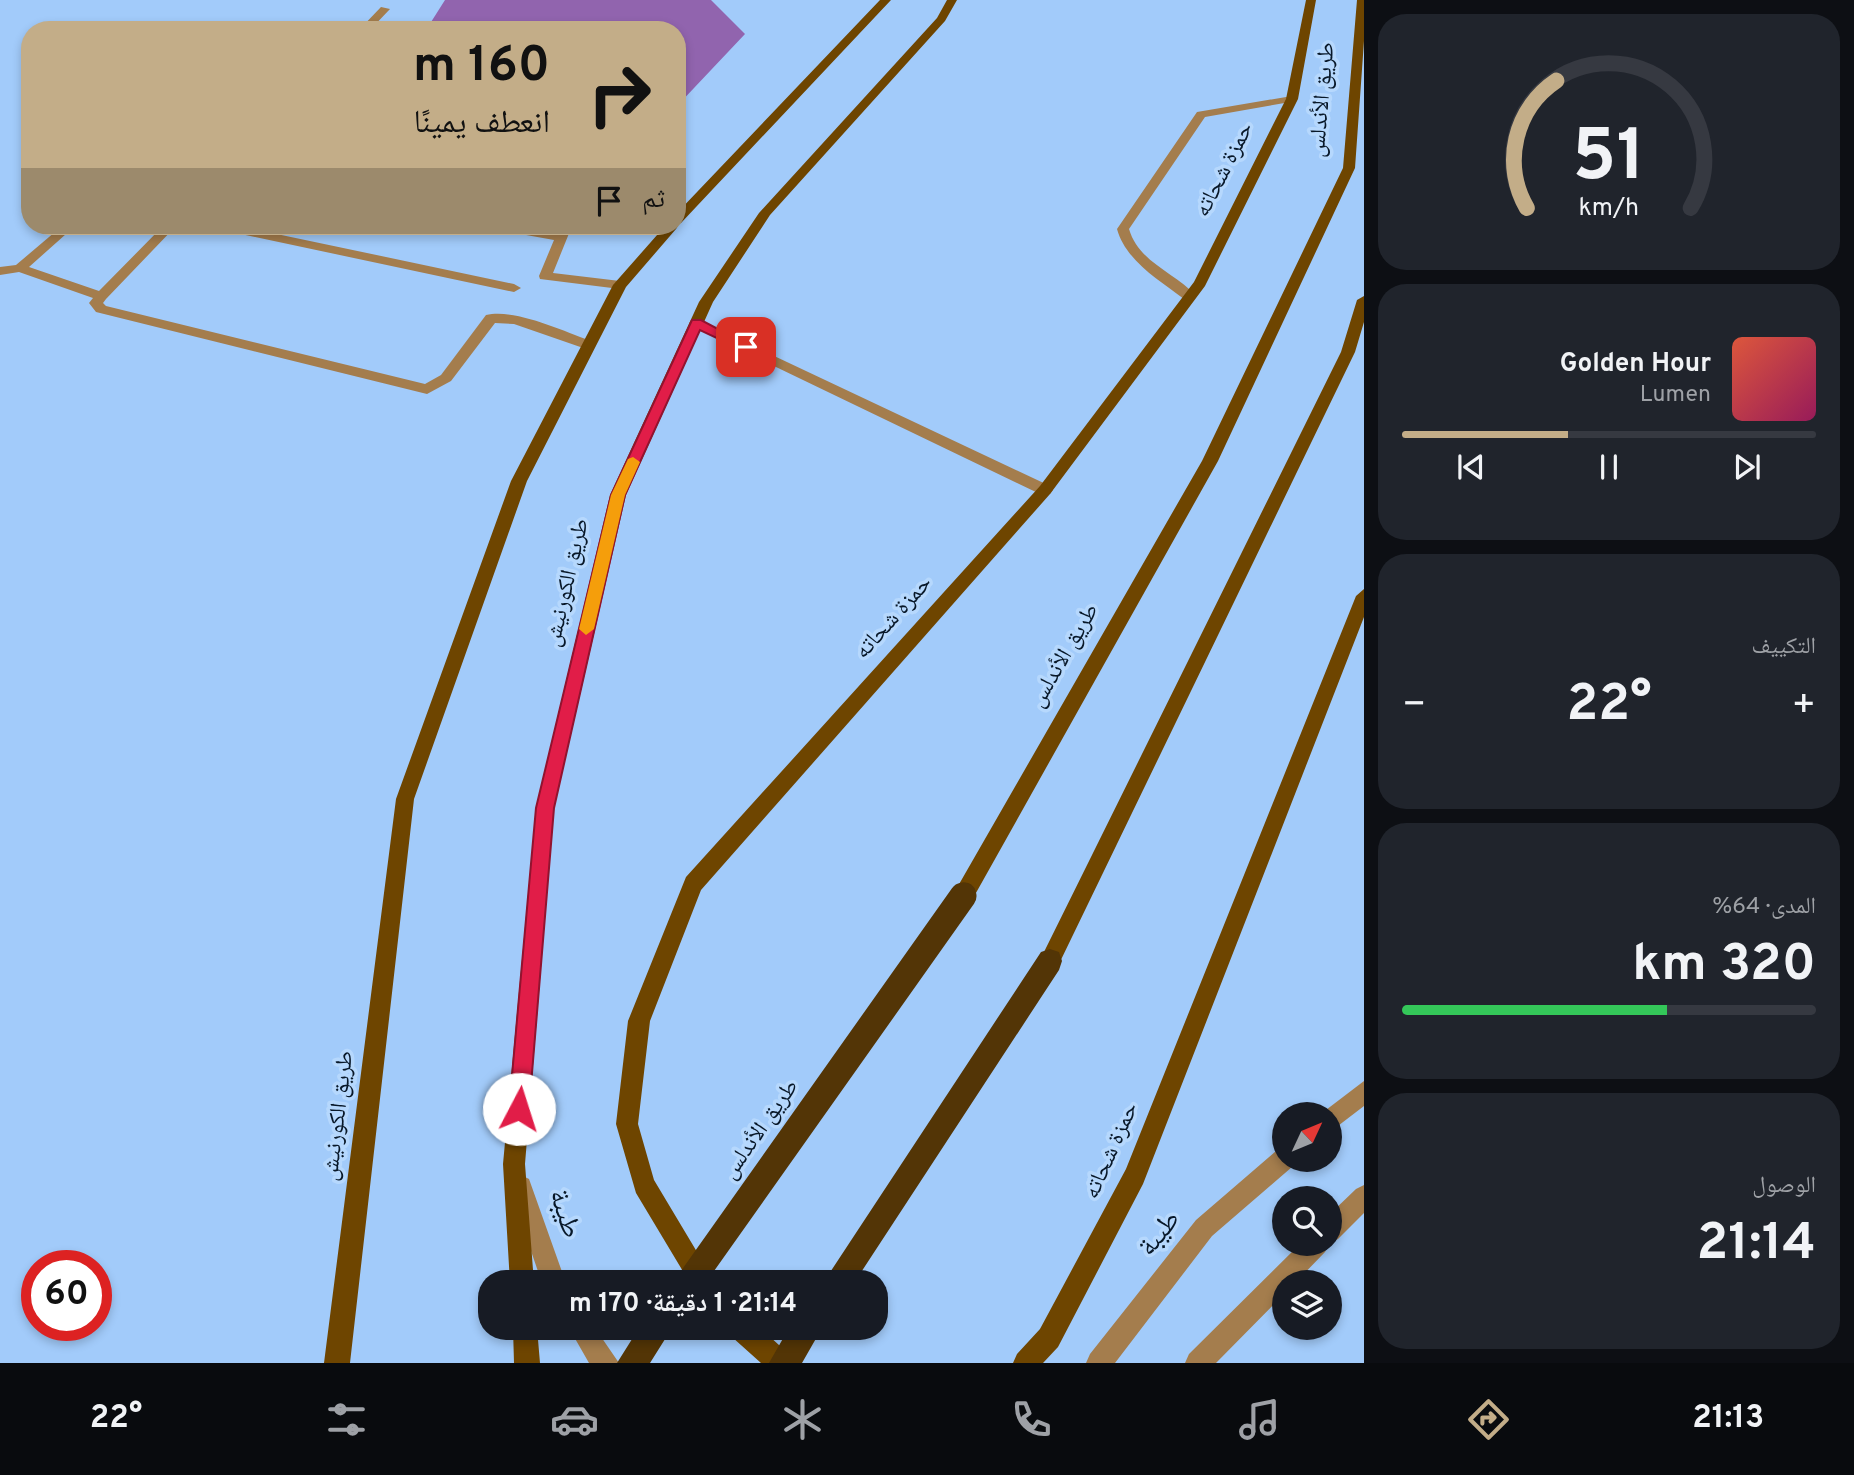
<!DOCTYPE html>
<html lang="ar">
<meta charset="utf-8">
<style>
:root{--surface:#171b24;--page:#20242c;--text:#f1f3f6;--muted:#9ea1a6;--line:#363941;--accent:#c3ad88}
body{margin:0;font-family:Overpass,"Noto Naskh Arabic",sans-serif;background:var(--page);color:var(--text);direction:rtl;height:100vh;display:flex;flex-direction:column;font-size:26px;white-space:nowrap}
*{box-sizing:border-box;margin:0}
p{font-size:23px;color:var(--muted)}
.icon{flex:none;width:38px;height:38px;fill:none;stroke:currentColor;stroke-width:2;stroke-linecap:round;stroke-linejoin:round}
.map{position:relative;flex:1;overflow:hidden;direction:ltr}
.drawer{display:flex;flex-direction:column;gap:14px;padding:14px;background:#0d0f14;width:490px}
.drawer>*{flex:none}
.banner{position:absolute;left:21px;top:21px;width:665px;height:214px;border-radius:28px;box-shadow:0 4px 10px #0003;direction:rtl;background:#c3ad88;color:#111;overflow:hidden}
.needle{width:46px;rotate:46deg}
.tools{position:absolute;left:1272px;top:1102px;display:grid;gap:14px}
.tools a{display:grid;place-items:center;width:70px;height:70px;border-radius:50%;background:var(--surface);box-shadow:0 4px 10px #0003;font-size:35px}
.speed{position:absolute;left:21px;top:1250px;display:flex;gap:14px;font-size:35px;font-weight:700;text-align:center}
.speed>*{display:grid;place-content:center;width:91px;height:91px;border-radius:50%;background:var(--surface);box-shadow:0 4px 10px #0003;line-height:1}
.speed .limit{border:10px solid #d22;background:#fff;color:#111}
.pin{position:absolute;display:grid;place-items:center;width:60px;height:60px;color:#fff;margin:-30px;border-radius:14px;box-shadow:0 4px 10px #0006}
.me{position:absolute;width:77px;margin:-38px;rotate:5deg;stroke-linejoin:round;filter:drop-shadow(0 0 5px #0008)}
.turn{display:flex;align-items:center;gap:24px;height:147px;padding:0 21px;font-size:32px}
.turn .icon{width:91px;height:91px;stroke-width:2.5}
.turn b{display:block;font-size:49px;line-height:60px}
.then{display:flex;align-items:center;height:66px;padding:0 21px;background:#0003;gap:14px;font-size:26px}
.big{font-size:52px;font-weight:700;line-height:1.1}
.drawer .card{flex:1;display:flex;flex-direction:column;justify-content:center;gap:10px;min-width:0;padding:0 24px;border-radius:28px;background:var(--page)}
.drawer .dial{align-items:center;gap:0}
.dial svg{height:182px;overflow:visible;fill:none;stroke:var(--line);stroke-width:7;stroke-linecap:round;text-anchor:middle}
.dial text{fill:var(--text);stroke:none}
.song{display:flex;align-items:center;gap:21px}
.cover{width:84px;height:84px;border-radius:10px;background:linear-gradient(135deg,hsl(10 70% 55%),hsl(330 70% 35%))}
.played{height:7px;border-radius:4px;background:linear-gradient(90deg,var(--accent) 40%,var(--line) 40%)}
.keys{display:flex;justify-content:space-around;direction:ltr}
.heat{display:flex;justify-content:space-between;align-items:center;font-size:38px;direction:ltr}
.charge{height:10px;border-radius:5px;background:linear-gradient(90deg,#34c759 64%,var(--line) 0)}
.trip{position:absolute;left:478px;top:1270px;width:410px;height:70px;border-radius:28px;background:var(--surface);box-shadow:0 4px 10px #0003;font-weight:700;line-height:70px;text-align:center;direction:rtl}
.tabs{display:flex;height:112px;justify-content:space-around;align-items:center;background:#090b0e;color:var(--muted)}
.tabs .icon{width:49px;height:49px}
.tabs .current{color:var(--accent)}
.tabs b{font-size:32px;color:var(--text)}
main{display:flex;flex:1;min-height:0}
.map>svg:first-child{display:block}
</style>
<main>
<section class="drawer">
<div class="card dial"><svg viewBox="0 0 100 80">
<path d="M14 69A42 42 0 1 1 86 69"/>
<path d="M14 69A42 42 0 0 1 27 13" stroke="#c3ad88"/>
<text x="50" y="56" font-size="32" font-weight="700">51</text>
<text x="50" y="72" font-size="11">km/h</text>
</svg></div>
<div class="card">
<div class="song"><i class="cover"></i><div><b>Golden Hour</b><p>Lumen</p></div></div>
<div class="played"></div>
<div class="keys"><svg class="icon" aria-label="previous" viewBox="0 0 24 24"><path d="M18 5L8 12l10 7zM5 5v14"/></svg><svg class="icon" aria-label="pause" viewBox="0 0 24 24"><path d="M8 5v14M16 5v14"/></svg><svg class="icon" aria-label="next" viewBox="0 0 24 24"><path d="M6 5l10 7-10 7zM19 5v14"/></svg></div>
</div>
<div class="card"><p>التكييف</p>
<div class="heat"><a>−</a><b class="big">22°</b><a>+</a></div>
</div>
<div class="card"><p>المدى · 64%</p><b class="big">320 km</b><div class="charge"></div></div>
<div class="card"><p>الوصول</p><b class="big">21:14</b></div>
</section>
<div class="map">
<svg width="1364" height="1363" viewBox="0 0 1364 1363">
<rect width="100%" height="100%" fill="#a2cbfa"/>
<!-- water -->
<path fill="#9164ae" d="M445,0H711L745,34L677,106V30H426Z"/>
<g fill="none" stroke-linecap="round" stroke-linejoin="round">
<!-- service -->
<path fill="#a47d4d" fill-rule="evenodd" d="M381,7L390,9L370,30H359Z
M1292,96L1296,97V101L1205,117L1129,229C1139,263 1175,272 1196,296L1189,300L1184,299C1159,280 1126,261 1117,229L1197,112Z
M62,226H75L29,267L99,291L163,226H176L106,299L103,303L106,306L425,384L441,375L486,315C516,308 565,332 594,342L596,345L589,350L514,324L495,323L451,381L427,394L96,312L89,303L93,298L19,272L0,275V267L16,265Z
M216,226H239L514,284L521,288L514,292L222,230Z
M493,226H517L557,233L560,226H572L553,273L620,281L627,285L620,289L540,279L539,276L554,240L499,230Z"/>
<!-- minor -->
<path fill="#a47d4d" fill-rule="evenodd" d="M696,319L1050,486L1053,490L1050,494H1040L691,326L689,323Z
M1364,1081V1106L1330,1132V1115L1322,1113Z
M1284,1148V1160H1295L1292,1167L1212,1236L1115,1363H1086L1090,1354L1196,1220L1276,1151Z
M521,1175L529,1179L566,1283H542L509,1187L513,1179Z
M1364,1185V1213L1338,1239L1330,1243V1214L1356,1189Z
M1300,1244H1329L1325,1252L1295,1283H1284V1294L1216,1363H1185L1189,1354Z
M569,1328H595L619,1363H589Z"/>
<!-- primary -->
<path fill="#6e4500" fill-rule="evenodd" d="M880,0H891L681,223L677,224V213Z
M947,0H957L945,21L770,215L713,302L626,495L554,808L525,1164L534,1283H510L503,1164L536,808L610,495L699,302L759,213L937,18Z
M1306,0H1316L1298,99L1205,286L1050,494L701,890L650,1021L638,1124L654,1180L712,1277L710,1283H690L636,1193L616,1124L628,1021L686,877L1040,486L1194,282L1286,99Z
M1357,0H1364V41L1355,168L1218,461L972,900L965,902L958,900L955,893L958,886L1202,461L1343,168Z
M677,225L678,226L676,229L626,287L527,481L414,799L350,1363H324L396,799L511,481L613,285L665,226Z
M1364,296V322L1355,352L1057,968L1050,971L1043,968L1040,961L1043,954L1341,352L1357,300Z
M1364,589V617L1143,1184L1058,1347L1043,1363H1013L1017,1354L1040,1329L1126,1169L1356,596Z
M513,1328H537L540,1363H514Z
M729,1328H760L789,1354L793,1363H761L732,1337Z"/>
<!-- motorway -->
<path fill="#533506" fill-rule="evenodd" d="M1050,949L1059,952L1062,961L1059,970L854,1283H823L1041,952Z
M639,1328H672L650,1363H617Z
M789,1328H822L802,1363H769Z"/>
<!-- motorway-bridge-far1 -->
<path stroke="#533506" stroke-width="21" d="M962,897L965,893"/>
<!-- motorway-bridge -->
<path stroke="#533506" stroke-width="27" d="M689,1283L963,896"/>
</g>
<!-- route -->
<path fill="#e11d48" stroke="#92132f" stroke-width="2" d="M692,320H701L752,347L742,350L700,330L625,495L554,808L529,1109L526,1116L519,1119L512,1116L509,1109L536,808L611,495Z"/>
<!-- slow -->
<path fill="#f59e0b" d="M633,457L640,462L625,495L594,629L586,635L579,629L611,495L628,459Z"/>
<g text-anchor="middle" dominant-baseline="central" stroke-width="7" stroke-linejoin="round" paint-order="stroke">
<!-- street labels -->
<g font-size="23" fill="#081829" stroke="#b6d8fd">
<text transform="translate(1323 100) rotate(-85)">طريق الأندلس</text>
<text transform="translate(1225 170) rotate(-63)">حمزة شحاته</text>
<text transform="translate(568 583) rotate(-77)">طريق الكورنيش</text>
<text transform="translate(894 618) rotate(-48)">حمزة شحاته</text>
<text transform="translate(1065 656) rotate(-60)">طريق الأندلس</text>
<text transform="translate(339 1116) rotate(-83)">طريق الكورنيش</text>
<text transform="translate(761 1130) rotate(-55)">طريق الأندلس</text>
<text transform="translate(1112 1151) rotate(-66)">حمزة شحاته</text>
</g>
<!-- near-street labels -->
<g font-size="28" fill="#081829" stroke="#b6d8fd">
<text transform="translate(564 1214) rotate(72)">طيبة</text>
<text transform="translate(1160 1234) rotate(-51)">طيبة</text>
</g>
</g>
</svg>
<div class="tools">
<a><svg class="needle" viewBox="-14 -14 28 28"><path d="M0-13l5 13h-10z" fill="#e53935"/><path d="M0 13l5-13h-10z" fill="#9ea1a6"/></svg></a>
<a><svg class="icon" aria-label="search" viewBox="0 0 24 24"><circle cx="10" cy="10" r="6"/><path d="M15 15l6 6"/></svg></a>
<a><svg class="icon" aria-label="layers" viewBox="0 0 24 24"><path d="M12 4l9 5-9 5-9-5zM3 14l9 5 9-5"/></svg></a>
</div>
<div class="speed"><div class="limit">60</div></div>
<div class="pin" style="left:746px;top:347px;background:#d93025"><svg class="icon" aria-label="arrive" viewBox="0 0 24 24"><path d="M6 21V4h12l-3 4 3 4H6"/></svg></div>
<svg class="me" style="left:519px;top:1109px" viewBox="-20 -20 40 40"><circle r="19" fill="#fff"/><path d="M0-13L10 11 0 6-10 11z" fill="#e11d48"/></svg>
<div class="trip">21:14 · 1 دقيقة · 170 m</div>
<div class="banner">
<div class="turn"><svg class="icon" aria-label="right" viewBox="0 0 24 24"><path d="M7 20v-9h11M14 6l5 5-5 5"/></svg><div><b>160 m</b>انعطف يمينًا</div></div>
<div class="then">ثم<svg class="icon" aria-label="arrive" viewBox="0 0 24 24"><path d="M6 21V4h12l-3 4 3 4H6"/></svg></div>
</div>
</div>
</main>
<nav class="tabs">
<b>21:13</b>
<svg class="icon current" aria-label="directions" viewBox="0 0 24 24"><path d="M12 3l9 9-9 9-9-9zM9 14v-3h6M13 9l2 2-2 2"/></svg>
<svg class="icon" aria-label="music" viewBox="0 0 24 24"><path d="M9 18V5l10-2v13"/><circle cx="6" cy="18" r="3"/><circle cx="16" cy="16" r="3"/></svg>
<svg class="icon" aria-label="phone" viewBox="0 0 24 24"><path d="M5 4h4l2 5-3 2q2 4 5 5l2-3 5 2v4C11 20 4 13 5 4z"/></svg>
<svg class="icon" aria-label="climate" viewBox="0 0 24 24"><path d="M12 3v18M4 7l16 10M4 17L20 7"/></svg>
<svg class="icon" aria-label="car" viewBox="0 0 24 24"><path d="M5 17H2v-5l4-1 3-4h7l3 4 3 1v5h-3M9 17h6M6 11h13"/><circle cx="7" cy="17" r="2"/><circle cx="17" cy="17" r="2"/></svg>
<svg class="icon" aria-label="filters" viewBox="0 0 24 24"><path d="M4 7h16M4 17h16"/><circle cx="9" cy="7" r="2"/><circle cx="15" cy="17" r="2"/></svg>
<b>22°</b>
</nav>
